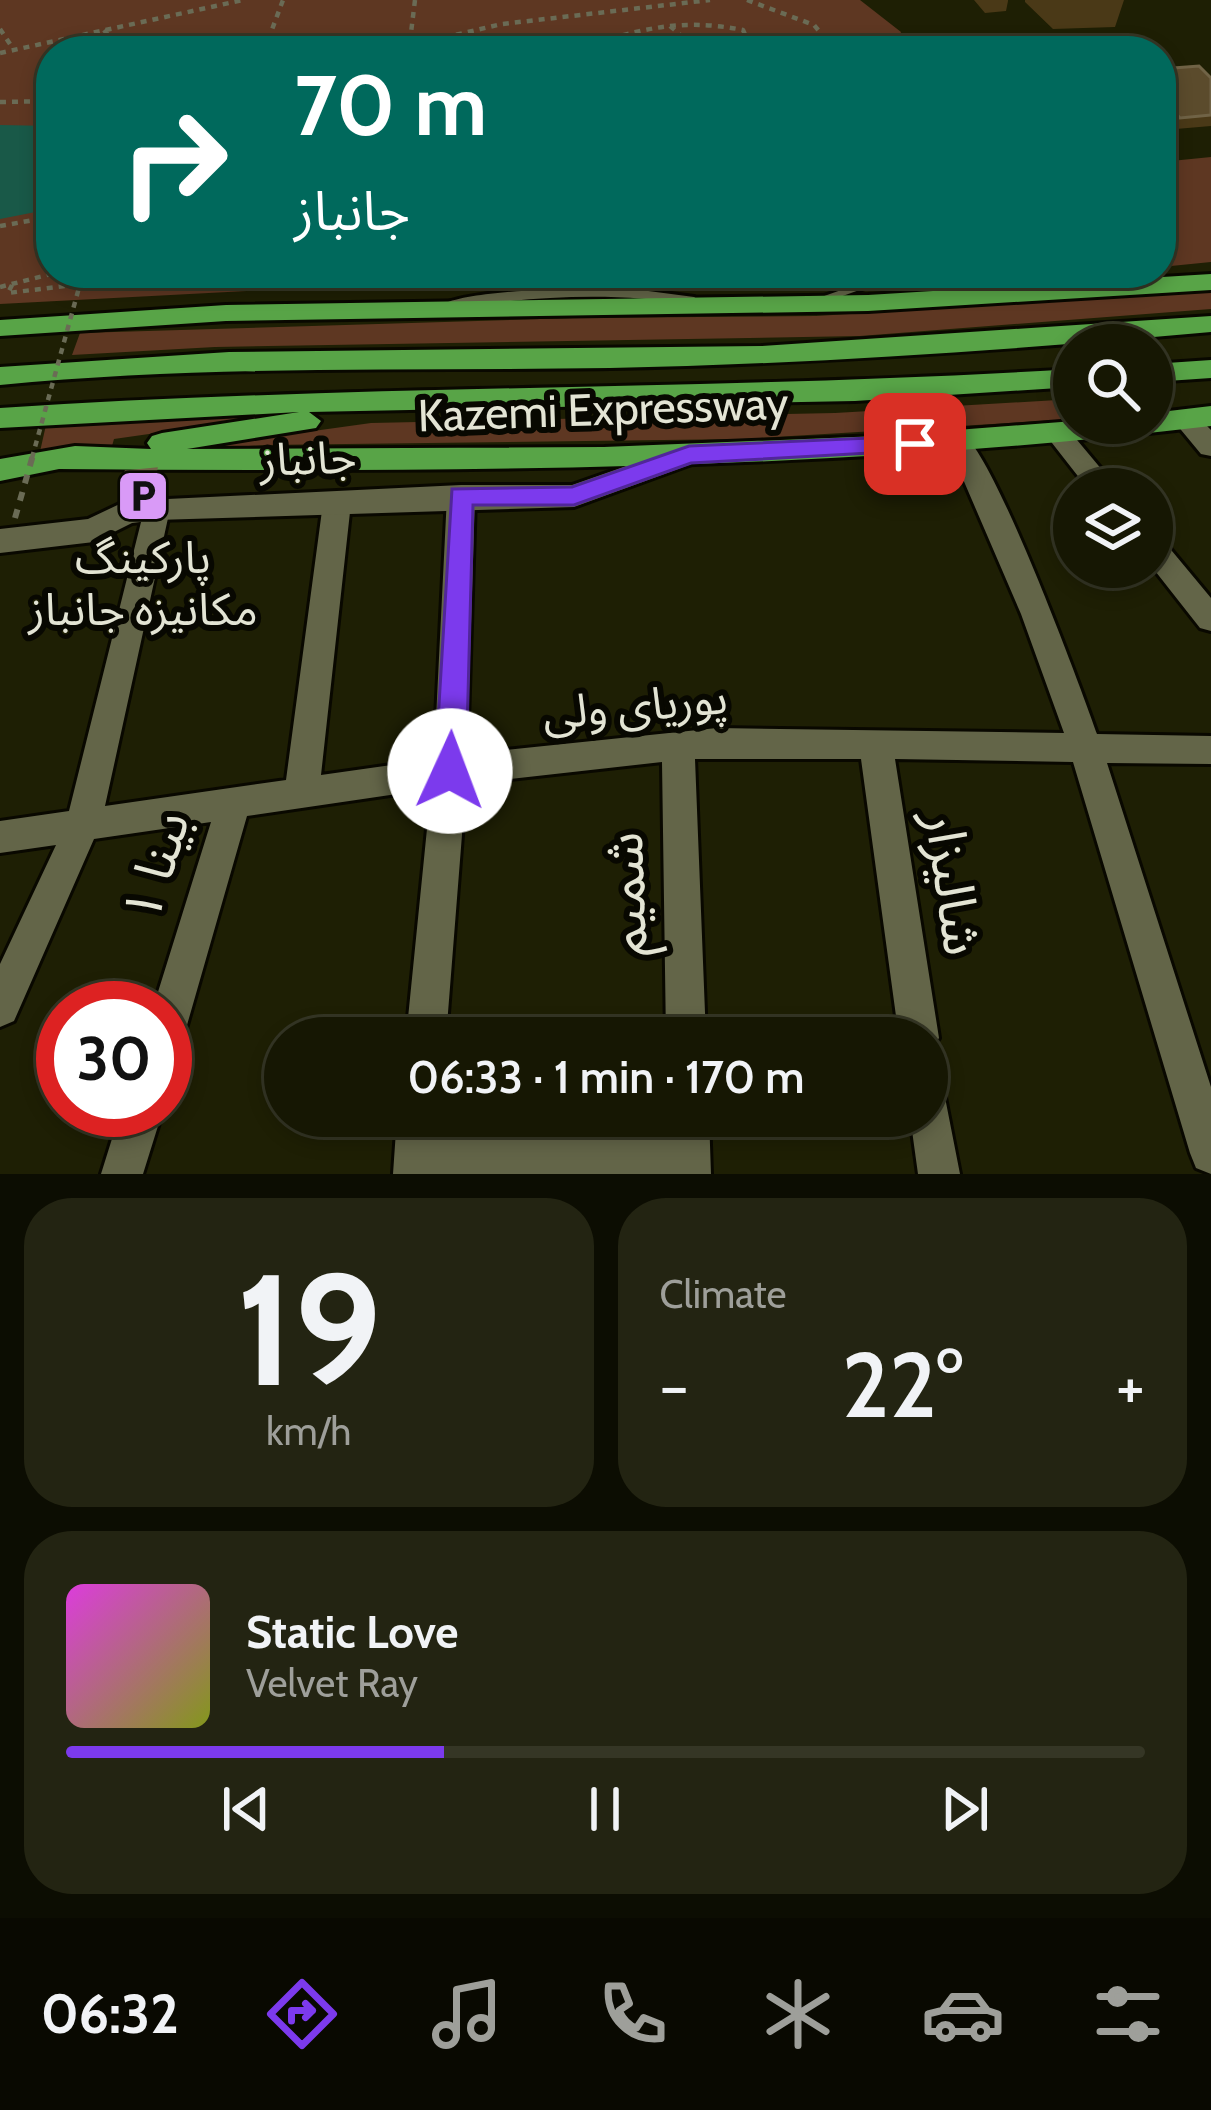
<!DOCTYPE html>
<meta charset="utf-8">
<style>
:root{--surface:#161703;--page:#232412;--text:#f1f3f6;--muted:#9e9f9a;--line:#353625;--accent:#7c3aed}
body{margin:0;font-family:Cabin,"Noto Sans Arabic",sans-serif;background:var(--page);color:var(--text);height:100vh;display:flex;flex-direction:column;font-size:45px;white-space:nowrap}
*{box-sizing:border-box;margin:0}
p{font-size:39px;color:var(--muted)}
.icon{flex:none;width:66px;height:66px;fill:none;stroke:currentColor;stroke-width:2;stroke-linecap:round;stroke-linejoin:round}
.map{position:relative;height:1174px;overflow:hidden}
.details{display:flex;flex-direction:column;gap:24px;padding:24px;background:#0c0d02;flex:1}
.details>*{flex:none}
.guide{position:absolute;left:36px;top:36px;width:1140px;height:252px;border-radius:48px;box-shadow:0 6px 18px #0003,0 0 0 3px var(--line);background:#00695c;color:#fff;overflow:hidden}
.buttons{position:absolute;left:1053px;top:324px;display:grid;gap:24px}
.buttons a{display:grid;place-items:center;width:120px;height:120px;border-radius:50%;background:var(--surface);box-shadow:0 6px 18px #0003,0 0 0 3px var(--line);font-size:60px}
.speed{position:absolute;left:36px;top:981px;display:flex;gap:24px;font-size:60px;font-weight:700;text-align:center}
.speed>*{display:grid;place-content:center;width:156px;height:156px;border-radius:50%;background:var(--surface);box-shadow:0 6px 18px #0003,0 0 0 3px var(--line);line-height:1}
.speed .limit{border:18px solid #d22;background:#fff;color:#111}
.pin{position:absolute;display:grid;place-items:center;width:102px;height:102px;color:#fff;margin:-51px;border-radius:24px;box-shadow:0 6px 18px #0006}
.me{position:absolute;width:132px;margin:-66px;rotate:2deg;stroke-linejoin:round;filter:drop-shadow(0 0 9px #0008)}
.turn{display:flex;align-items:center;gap:42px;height:252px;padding:0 60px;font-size:54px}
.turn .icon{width:156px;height:156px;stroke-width:2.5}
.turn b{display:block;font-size:84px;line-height:102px}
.big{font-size:90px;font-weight:600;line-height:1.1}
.details .widget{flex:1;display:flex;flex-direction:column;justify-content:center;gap:18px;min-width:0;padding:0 42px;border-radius:48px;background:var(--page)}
.details .dial{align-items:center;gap:0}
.dial b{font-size:156px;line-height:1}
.song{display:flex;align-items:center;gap:36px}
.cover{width:144px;height:144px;border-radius:18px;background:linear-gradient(135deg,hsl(300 70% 55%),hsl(70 70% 35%))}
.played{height:12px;border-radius:6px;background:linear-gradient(90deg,var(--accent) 35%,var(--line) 35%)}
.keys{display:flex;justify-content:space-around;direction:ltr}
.heat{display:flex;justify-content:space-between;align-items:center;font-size:66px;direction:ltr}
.details .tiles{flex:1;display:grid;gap:24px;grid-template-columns:1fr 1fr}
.widget:last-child{grid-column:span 2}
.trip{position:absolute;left:264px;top:1017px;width:684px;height:120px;border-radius:60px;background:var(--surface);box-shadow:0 6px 18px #0003,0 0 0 3px var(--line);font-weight:600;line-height:120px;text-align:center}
.dock{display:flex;height:192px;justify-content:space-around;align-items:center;background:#090901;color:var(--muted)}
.dock .icon{width:84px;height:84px}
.dock .current{color:var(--accent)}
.dock b{font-size:54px;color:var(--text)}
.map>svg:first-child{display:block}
</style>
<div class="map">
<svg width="1211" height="1174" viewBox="0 0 1211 1174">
<rect width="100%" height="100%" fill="#1e1f04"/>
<!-- green -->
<path fill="#5e3722" d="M0,0H860L901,32L895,51H51V273H585L0,304Z
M1211,157V262L1161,267V162Z
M923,273H1100L901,288Z
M1211,292V309L860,336L215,347L72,355L80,333L573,318L816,316Z
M1074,399V419L743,439L265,445L169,451L371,423L835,413Z
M276,416L114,439L112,446L39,456L46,425Z"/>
<!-- water -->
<path fill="#195948" d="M0,125L51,126V209L0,219Z"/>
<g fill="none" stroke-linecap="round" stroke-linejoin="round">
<!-- service casing -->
<g stroke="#090800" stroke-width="6">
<path id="service" d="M889,273H907L823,303L819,304L813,300Z
M572,288L633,289L694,297L700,301L694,305C611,291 532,297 449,308L443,304C470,292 539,290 572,288Z"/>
</g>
<!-- minor casing -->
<g stroke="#090800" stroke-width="6">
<path id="minor" d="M1185,410L1194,413L1211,430V456L1201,454L1172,419Z
M1058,425L1067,428L1118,489H1088L1045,434Z
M960,433C990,441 1082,691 1097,734L1211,736V764L1107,763L1211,1087V1174L1196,1168L1190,1153L1073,762L895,759L939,1038L927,1055V1038H899L861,759H695L706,1038H666L662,762L466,784L446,1038H406L431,789L247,816L185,1032L179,1046L165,1052V1008H153L211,822L94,839L14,1021L0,1027V964L56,845L0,853V821L69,811L146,502L156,499L170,509L105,806L286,780L323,503L337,493L351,503L321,775L434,759L447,496L461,486L475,496L467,754L717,728L1064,733L1021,614L947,442Z
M1152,536L1162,539L1211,598V631L1200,628L1152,567Z
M927,1071L941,1077L960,1174H918L910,1116H927Z
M121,1110H163L143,1174H101Z
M397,1116H439L438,1129L668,1139L667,1116H709L711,1174H393Z"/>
</g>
<!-- tertiary casing -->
<g stroke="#090800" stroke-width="6">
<path id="tertiary" d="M689,444L704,454L700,461L574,507L156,520L132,523L94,542L0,553V529L88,519L126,501L461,485H572Z"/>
</g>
<!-- trunk casing -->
<g stroke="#090800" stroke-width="6">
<path id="trunk" d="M1211,274V290L868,311L226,321L0,336V320L226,305L868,295Z
M1211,316V332C1011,350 811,364 610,368C406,371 203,365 0,385V367L229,352L761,346Z
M1211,360V378L1152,382V364Z
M1074,369V387L855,401L309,412L321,421L316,428L187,449L604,447L878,436L1074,421L1152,423V413L1211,406V426C828,472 444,472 59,469L0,481V459L75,446L151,449L147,443L152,436L162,433L299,412L0,428V408C358,384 716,391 1074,369Z"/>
</g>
<!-- path -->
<path stroke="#6a6b55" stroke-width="4.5" stroke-dasharray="6 6" stroke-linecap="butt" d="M415,0L410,41L424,51
M747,0L814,25L836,51
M670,26L699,51
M0,29L14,50
M104,30L121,51
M264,51L283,0
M386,51L502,24L710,0
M565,51C634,33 671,16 743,30L752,51
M0,53L243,0
M0,102L51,101
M0,226L51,217
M12,285L8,293L80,284
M0,287L55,273"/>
<!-- service -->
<use href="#service" fill="#636548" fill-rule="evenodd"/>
<!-- minor -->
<use href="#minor" fill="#636548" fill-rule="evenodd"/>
<!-- tertiary -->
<use href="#tertiary" fill="#636548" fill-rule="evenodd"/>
<!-- trunk -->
<use href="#trunk" fill="#58a447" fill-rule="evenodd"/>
<!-- path-bridge-far1 -->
<path stroke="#6a6b55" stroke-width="4.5" stroke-dasharray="6 6" stroke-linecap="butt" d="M32,458L80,284"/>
<!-- path-bridge -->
<path stroke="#6a6b55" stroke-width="6" stroke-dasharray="9 9" stroke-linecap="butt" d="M15,518L33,455"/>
</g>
<!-- wall -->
<path fill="#4a3917" d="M974,0H1008V1L1006,11L985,13Z
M1025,0H1124L1115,27L1053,29L1025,2Z
M1161,69L1211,78V126L1176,129L1161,113Z
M160,481L156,509L125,512L120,500Z"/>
<!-- shaded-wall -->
<path fill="#322707" d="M156,469L160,481L156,509L151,497Z"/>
<!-- building -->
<path fill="#5b4b2c" stroke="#706346" stroke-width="3" d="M1199,66L1211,78V115L1180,118L1161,97V69Z
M156,469L151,497L120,500L126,472Z"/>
<!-- route -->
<path fill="#7c3aed" stroke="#51269a" stroke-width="3" d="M915,436L927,444L924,450L691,463L574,505H473L466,771L461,780L450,784L439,780L435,771L452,489L572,487L689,446Z"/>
<!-- icons -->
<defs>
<g id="parking-square" transform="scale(2.7)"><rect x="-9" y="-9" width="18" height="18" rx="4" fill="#d99af7" stroke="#080801"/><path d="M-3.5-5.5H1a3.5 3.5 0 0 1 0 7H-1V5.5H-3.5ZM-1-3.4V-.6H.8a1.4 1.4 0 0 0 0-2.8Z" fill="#111"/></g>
</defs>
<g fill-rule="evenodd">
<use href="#parking-square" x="143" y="496"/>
</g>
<g text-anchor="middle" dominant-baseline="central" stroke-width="12" stroke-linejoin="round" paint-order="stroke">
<!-- street labels -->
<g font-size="45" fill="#e3e4d4" stroke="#080801">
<text transform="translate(603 409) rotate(-2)">Kazemi Expressway</text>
<text transform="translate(308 458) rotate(-2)">جانباز</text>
<text transform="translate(635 705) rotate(-5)">پوریای ولی</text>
</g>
<!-- poi labels -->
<g font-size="45" fill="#e3e4d4" stroke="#080801">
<text x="143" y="557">پارکینگ<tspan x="143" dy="52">مکانیزه جانباز</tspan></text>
</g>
<!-- near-street labels -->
<g font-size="54" fill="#e3e4d4" stroke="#080801">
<text transform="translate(155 866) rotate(-73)">بینا ۱</text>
<text transform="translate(954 883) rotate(82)">شالیزار</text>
<text transform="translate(625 894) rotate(-92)">شمیم</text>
</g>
</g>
</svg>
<div class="buttons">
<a><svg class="icon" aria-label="search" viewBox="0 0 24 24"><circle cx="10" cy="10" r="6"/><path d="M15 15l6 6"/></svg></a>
<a><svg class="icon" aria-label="layers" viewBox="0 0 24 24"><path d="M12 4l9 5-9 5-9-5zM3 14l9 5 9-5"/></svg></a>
</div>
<div class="speed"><div class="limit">30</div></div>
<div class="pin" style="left:915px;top:444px;background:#d93025"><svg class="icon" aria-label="arrive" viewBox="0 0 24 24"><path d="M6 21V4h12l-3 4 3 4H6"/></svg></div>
<svg class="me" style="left:450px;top:771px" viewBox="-20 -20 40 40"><circle r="19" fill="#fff"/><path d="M0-13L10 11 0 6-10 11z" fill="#7c3aed"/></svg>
<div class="trip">06:33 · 1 min · 170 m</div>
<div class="guide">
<div class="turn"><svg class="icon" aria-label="right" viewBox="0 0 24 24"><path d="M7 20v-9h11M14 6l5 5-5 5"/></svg><div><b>70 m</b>جانباز</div></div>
</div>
</div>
<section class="details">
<div class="tiles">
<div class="widget dial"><b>19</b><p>km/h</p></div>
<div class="widget"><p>Climate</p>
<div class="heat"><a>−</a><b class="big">22°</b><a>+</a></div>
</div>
<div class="widget">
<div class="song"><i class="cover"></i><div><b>Static Love</b><p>Velvet Ray</p></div></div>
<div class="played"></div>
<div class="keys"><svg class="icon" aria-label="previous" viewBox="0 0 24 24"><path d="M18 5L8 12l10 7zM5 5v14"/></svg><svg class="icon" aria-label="pause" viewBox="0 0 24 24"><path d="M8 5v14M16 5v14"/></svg><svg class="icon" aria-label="next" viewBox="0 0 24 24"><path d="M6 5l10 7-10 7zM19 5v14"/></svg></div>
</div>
</div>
</section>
<nav class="dock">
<b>06:32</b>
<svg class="icon current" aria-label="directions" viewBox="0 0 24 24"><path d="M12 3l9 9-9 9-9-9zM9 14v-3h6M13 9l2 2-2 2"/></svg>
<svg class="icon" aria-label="music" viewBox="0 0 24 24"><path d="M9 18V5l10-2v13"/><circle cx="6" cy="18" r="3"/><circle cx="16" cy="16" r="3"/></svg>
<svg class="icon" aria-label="phone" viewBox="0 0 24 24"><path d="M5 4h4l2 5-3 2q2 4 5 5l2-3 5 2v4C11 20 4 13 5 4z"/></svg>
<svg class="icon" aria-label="climate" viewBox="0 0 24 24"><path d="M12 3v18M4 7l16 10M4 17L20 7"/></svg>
<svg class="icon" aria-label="car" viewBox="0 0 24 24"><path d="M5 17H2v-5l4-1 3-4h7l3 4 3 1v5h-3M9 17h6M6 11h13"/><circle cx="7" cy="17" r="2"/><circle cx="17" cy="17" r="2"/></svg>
<svg class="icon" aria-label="filters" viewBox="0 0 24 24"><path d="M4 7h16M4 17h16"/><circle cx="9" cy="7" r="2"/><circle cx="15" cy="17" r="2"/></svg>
</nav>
